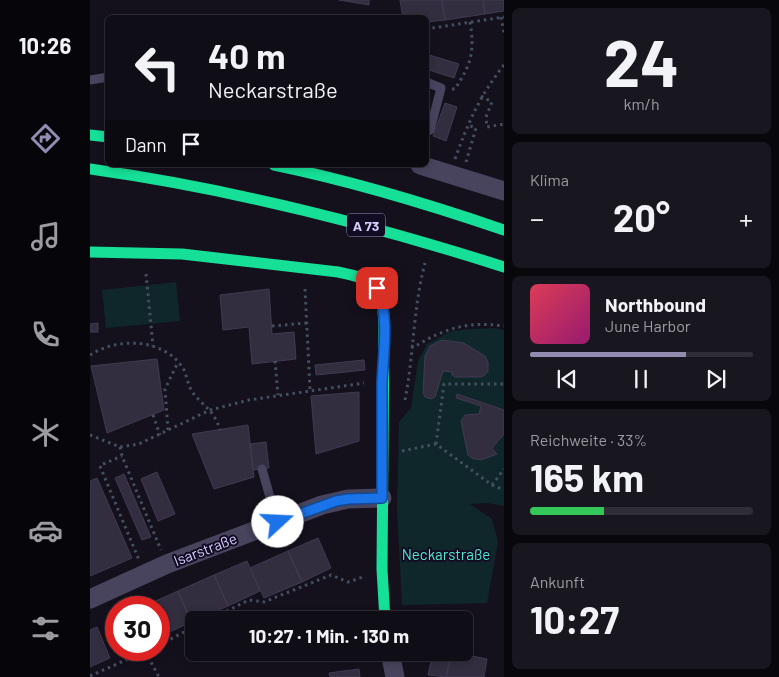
<!DOCTYPE html>
<html lang="de">
<meta charset="utf-8">
<style>
:root{--surface:#0f0d16;--page:#18161f;--text:#f1f3f6;--muted:#9b9ca1;--line:#2f2d35;--accent:#938bb0}
body{margin:0;font-family:Barlow,sans-serif;background:var(--page);color:var(--text);height:100vh;display:flex;flex-direction:column;font-size:19px;white-space:nowrap}
*{box-sizing:border-box;margin:0}
p{font-size:16px;color:var(--muted)}
.icon{flex:none;width:28px;height:28px;fill:none;stroke:currentColor;stroke-width:2;stroke-linecap:round;stroke-linejoin:round}
.map{position:relative;flex:1;overflow:hidden}
.side{display:flex;flex-direction:column;gap:8px;padding:8px;background:#08070c;width:275px}
.side>*{flex:none}
.hud{position:absolute;left:15px;top:15px;width:324px;height:152px;border-radius:8px;box-shadow:0 2px 8px #0003,0 0 0 1px var(--line);background:#0f0d16;color:var(--text);overflow:hidden}
.speed{position:absolute;left:15px;top:596px;display:flex;gap:10px;font-size:25px;font-weight:700;text-align:center}
.speed>*{display:grid;place-content:center;width:65px;height:65px;border-radius:50%;background:var(--surface);box-shadow:0 2px 8px #0003,0 0 0 1px var(--line);line-height:1}
.speed .limit{border:8px solid #d22;background:#fff;color:#111}
.pin{position:absolute;display:grid;place-items:center;width:42px;height:42px;color:#fff;margin:-21px;border-radius:10px;box-shadow:0 2px 8px #0006}
.me{position:absolute;width:55px;margin:-28px;rotate:70deg;stroke-linejoin:round;filter:drop-shadow(0 0 4px #0008)}
.turn{display:flex;align-items:center;gap:18px;height:105px;padding:0 20px;font-size:22px}
.turn .icon{width:65px;height:65px;stroke-width:2.5}
.turn b{display:block;font-size:35px;line-height:42px}
.then{display:flex;align-items:center;height:48px;padding:0 20px;background:#0003;gap:10px;font-size:19px}
.big{font-size:38px;font-weight:700;line-height:1.1}
.side .widget{flex:1;display:flex;flex-direction:column;justify-content:center;gap:8px;min-width:0;padding:0 18px;border-radius:8px;background:var(--page)}
.side .dial{align-items:center;gap:0}
.dial b{font-size:65px;line-height:1}
.song{display:flex;align-items:center;gap:15px}
.cover{width:60px;height:60px;border-radius:8px;background:linear-gradient(135deg,hsl(350 70% 55%),hsl(320 70% 35%))}
.played{height:5px;border-radius:2px;background:linear-gradient(90deg,var(--accent) 70%,var(--line) 70%)}
.keys{display:flex;justify-content:space-around;direction:ltr}
.heat{display:flex;justify-content:space-between;align-items:center;font-size:28px;direction:ltr}
.charge{height:8px;border-radius:4px;background:linear-gradient(90deg,#34c759 33%,var(--line) 0)}
.trip{position:absolute;left:95px;top:611px;width:288px;height:50px;border-radius:8px;background:var(--surface);box-shadow:0 2px 8px #0003,0 0 0 1px var(--line);font-weight:700;line-height:50px;text-align:center}
main{display:flex;flex:1;min-height:0}
.tabs{display:flex;flex-direction:column;width:90px;justify-content:space-around;align-items:center;background:#060509;color:var(--muted)}
.tabs .icon{width:35px;height:35px}
.tabs .active{color:var(--accent)}
.tabs b{font-size:22px;color:var(--text)}
.map>svg:first-child{display:block}
</style>
<main>
<nav class="tabs">
<b>10:26</b>
<svg class="icon active" aria-label="directions" viewBox="0 0 24 24"><path d="M12 3l9 9-9 9-9-9zM9 14v-3h6M13 9l2 2-2 2"/></svg>
<svg class="icon" aria-label="music" viewBox="0 0 24 24"><path d="M9 18V5l10-2v13"/><circle cx="6" cy="18" r="3"/><circle cx="16" cy="16" r="3"/></svg>
<svg class="icon" aria-label="phone" viewBox="0 0 24 24"><path d="M5 4h4l2 5-3 2q2 4 5 5l2-3 5 2v4C11 20 4 13 5 4z"/></svg>
<svg class="icon" aria-label="climate" viewBox="0 0 24 24"><path d="M12 3v18M4 7l16 10M4 17L20 7"/></svg>
<svg class="icon" aria-label="car" viewBox="0 0 24 24"><path d="M5 17H2v-5l4-1 3-4h7l3 4 3 1v5h-3M9 17h6M6 11h13"/><circle cx="7" cy="17" r="2"/><circle cx="17" cy="17" r="2"/></svg>
<svg class="icon" aria-label="filters" viewBox="0 0 24 24"><path d="M4 7h16M4 17h16"/><circle cx="9" cy="7" r="2"/><circle cx="15" cy="17" r="2"/></svg>
</nav>
<div class="map">
<svg width="414" height="677" viewBox="0 0 414 677">
<rect width="100%" height="100%" fill="#14111d"/>
<!-- green -->
<path fill="#0f272a" d="M86,282L90,321L16,328L12,290Z
M403,328L414,330V506L398,503L380,504L402,519L408,542L397,603L312,605L307,508L309,422L321,408L328,361L337,344L361,331L381,329Z"/>
<!-- building -->
<path fill="#332e3f" stroke="#413a51" d="M249,0H279V5Z
M310,0H352L355,20L336,22V18H313Z
M352,0H393L395,14L355,20Z
M393,0H414V11L395,14Z
M336,54L369,64L364,78L336,69Z
M355,103L367,107L356,141L343,136Z
M179,289L182,334L204,332L206,359L162,364L159,327L133,330L130,295Z
M8,323V332H0V324Z
M352,340L374,343L395,356L398,362V371L395,375L391,377H365L362,375V372L353,371L345,397L341,399L335,397L333,393L335,356L340,346Z
M67,359L74,410L17,433L1,366Z
M274,360L275,370L226,375L225,365Z
M269,392V441L226,454L221,396Z
M367,394L414,410V434L402,448L407,454L391,460L382,458L378,455L371,421L375,415L389,414L391,406L366,398Z
M158,425L164,477L124,489L102,434Z
M176,442L179,468L163,470L160,444Z
M67,472L85,514L68,521L51,479Z
M34,474L61,537L52,540L25,478Z
M7,478L42,558L0,576V481Z
M228,538L241,568L212,582L198,551Z
M198,551L212,582L174,598L160,568Z
M157,561L170,591L138,606L124,575Z
M124,575L138,606L101,622L88,591Z
M88,591L101,622L69,637V608L52,607Z
M7,627L20,658L0,667V630Z
M343,652H362L356,677L338,675Z
M362,652L397,659L394,677H356Z
M269,669L270,677H240L239,673Z"/>
<g fill="none" stroke-linecap="round" stroke-linejoin="round">
<!-- path -->
<path stroke="#444f60" stroke-width="3" stroke-dasharray="2.5 4" stroke-linecap="butt" d="M411,17L414,33
M336,29L414,17
M362,89H365C381,65 385,51 380,22
M391,96L402,102L396,117L397,127L414,124
M365,159C378,123 390,95 414,65
M376,162L386,128L378,125
M56,274L63,346
M215,289L220,390
M182,326L217,323
M321,346L324,347C355,328 378,321 414,326
M0,355C28,337 73,338 93,368C97,376 98,386 103,393C115,408 124,410 130,430
M185,361L188,395
M315,400C324,354 323,308 335,263
M63,415L70,435
M78,430L75,389L88,362
M0,435L30,447L49,444L120,410L159,400L274,383
M346,444L354,384H414
M30,447L32,456L71,550
M312,451L346,444L402,485L414,490
M13,464L32,456
M10,466L49,560
M402,485L414,469
M34,601L37,608
M119,620L159,600L174,602L241,575L258,582L273,577
M69,645L104,627
M55,651L69,677
M0,676L58,650"/>
<!-- lane -->
<path stroke="#49445e" stroke-width="9" d="M0,80L18,77
M336,82L351,88L340,130
M172,469L187,522"/>
<!-- street -->
<path stroke="#49445e" stroke-width="19" d="M330,165L414,191
M0,599L77,564L232,505L258,499L292,498
M300,652L305,677"/>
<!-- fast -->
<path stroke="#16e098" stroke-width="11" d="M0,135L18,137
M184,165C262,181 338,204 414,230
M0,169C142,189 277,223 414,267
M0,252L92,254L248,272C287,280 292,285 294,325L292,569L295,620"/>
</g>
<g fill="none" stroke-linecap="round" stroke-linejoin="round">
<!-- route casing -->
<g stroke="#114b97" stroke-width="12">
<path id="route" d="M188,522L246,501L258,499L292,498C292,460 292,422 292,383C293,353 300,317 287,288"/>
</g>
<!-- route -->
<use href="#route" stroke="#1a73e8" stroke-width="9"/>
</g>
<g text-anchor="middle" dominant-baseline="central" stroke-width="4" stroke-linejoin="round" paint-order="stroke">
<!-- shield labels -->
<rect fill="#120c22" stroke="#9d92bd" stroke-width="1" x="257" y="213.5" width="38" height="23" rx="4"/>
<g font-size="14" font-weight="bold" fill="#d8ccff">
<text x="276" y="225">A 73</text>
</g>
<!-- street labels -->
<g font-size="15" fill="#d8ccff" stroke="#120c22">
<text transform="translate(115 549) rotate(-21)">Isarstraße</text>
</g>
<!-- park labels -->
<g font-size="15" fill="#51e7d2" stroke="#120c22">
<text x="356" y="554">Neckarstraße</text>
</g>
</g>
</svg>
<div class="speed"><div class="limit">30</div></div>
<div class="pin" style="left:287px;top:288px;background:#d93025"><svg class="icon" aria-label="arrive" viewBox="0 0 24 24"><path d="M6 21V4h12l-3 4 3 4H6"/></svg></div>
<svg class="me" style="left:188px;top:522px" viewBox="-20 -20 40 40"><circle r="19" fill="#fff"/><path d="M0-13L10 11 0 6-10 11z" fill="#1a73e8"/></svg>
<div class="trip">10:27 · 1 Min. · 130 m</div>
<div class="hud">
<div class="turn"><svg class="icon" aria-label="left" viewBox="0 0 24 24"><path d="M17 20v-9H6M10 6l-5 5 5 5"/></svg><div><b>40 m</b>Neckarstraße</div></div>
<div class="then">Dann<svg class="icon" aria-label="arrive" viewBox="0 0 24 24"><path d="M6 21V4h12l-3 4 3 4H6"/></svg></div>
</div>
</div>
<section class="side">
<div class="widget dial"><b>24</b><p>km/h</p></div>
<div class="widget"><p>Klima</p>
<div class="heat"><a>−</a><b class="big">20°</b><a>+</a></div>
</div>
<div class="widget">
<div class="song"><i class="cover"></i><div><b>Northbound</b><p>June Harbor</p></div></div>
<div class="played"></div>
<div class="keys"><svg class="icon" aria-label="previous" viewBox="0 0 24 24"><path d="M18 5L8 12l10 7zM5 5v14"/></svg><svg class="icon" aria-label="pause" viewBox="0 0 24 24"><path d="M8 5v14M16 5v14"/></svg><svg class="icon" aria-label="next" viewBox="0 0 24 24"><path d="M6 5l10 7-10 7zM19 5v14"/></svg></div>
</div>
<div class="widget"><p>Reichweite · 33%</p><b class="big">165 km</b><div class="charge"></div></div>
<div class="widget"><p>Ankunft</p><b class="big">10:27</b></div>
</section>
</main>
